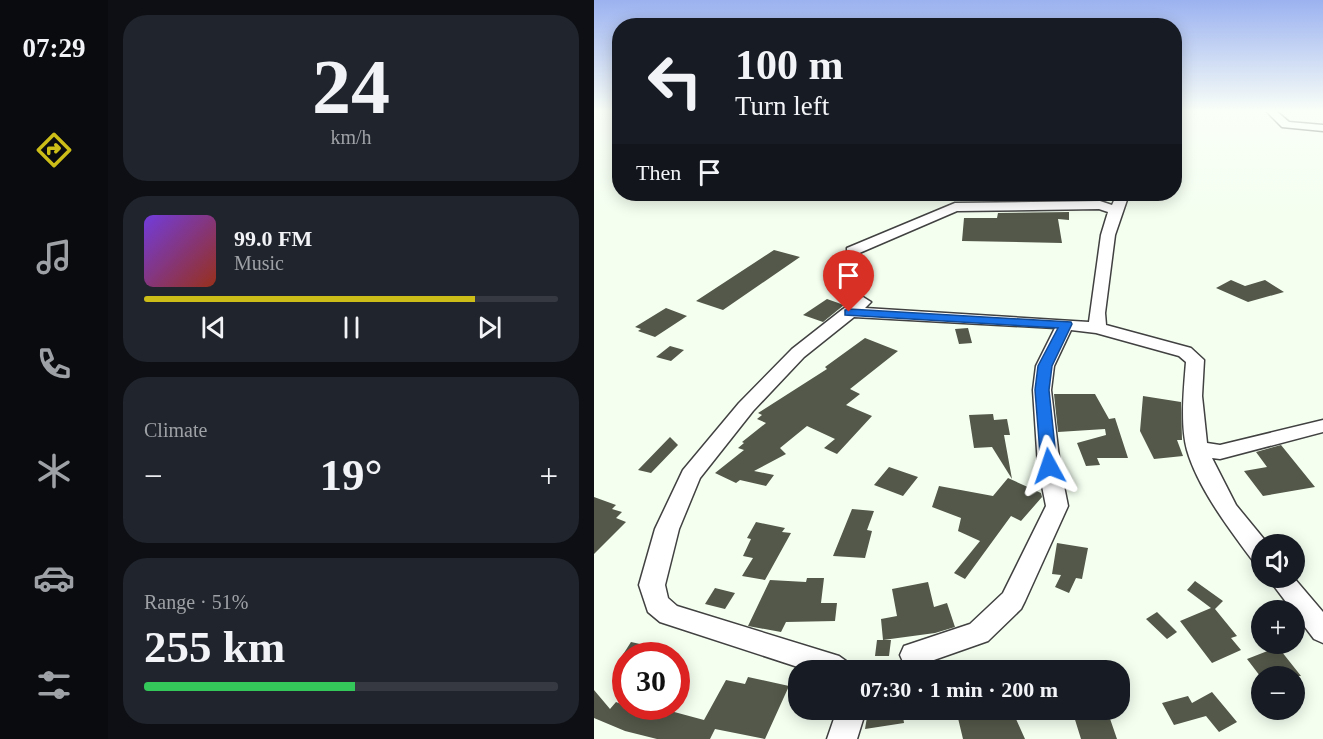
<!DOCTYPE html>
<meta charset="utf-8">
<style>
:root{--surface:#171b24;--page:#20242c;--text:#f1f3f6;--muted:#9ea1a6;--line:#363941;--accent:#cdbd18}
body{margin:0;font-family:Georgia,serif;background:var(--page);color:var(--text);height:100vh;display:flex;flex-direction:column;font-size:22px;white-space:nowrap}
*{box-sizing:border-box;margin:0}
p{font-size:20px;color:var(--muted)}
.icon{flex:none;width:33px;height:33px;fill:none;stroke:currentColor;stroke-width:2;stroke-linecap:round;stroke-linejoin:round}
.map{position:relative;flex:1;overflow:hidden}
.details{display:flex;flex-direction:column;gap:15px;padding:15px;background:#0d0f14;width:486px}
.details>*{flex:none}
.guide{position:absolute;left:18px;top:18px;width:570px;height:183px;border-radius:24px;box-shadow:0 3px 15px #0003;background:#171b24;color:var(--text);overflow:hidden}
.tools{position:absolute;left:657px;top:534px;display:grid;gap:12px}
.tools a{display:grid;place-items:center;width:54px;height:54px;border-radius:50%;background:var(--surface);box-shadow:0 3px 15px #0003;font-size:30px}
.speed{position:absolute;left:18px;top:642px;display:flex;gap:12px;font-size:30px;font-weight:700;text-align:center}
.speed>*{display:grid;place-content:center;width:78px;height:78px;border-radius:50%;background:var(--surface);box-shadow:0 3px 15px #0003;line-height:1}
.speed .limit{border:9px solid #d22;background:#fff;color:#111}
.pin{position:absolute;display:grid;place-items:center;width:51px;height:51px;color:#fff;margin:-62px -26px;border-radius:50% 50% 50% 0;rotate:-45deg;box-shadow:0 0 6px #0007}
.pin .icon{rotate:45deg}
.me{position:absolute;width:66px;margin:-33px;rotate:355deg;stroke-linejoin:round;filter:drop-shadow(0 0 4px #0008)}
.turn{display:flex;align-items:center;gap:21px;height:126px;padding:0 24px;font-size:27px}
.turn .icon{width:78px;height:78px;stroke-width:2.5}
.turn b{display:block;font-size:42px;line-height:51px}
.then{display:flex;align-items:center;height:57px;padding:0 24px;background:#0003;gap:12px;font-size:22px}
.big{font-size:45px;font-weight:700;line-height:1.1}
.details .card{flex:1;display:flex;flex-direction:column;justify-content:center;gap:9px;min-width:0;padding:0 21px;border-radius:24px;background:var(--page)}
.details .dial{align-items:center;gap:0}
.dial b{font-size:78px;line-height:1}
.song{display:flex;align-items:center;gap:18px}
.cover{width:72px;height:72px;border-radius:9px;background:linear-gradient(135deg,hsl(260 70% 55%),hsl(10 70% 35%))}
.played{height:6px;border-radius:3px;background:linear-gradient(90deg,var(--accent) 80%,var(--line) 80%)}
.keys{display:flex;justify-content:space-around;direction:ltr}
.heat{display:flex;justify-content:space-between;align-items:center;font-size:33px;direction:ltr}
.charge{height:9px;border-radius:4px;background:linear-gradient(90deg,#34c759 51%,var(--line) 0)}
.trip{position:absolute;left:194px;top:660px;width:342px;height:60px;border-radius:24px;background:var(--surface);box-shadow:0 3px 15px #0003;font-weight:700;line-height:60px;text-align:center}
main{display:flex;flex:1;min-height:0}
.tabs{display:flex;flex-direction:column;width:108px;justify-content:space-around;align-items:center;background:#090b0e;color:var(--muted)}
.tabs .icon{width:42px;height:42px}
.tabs .on{color:var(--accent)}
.tabs b{font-size:27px;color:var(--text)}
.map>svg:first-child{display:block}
</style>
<main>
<nav class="tabs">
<b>07:29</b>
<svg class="icon on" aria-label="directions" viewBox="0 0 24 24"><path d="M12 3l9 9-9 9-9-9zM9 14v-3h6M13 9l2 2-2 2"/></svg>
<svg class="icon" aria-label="music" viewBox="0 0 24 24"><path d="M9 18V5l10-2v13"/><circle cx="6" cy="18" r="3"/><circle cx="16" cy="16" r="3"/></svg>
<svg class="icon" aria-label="phone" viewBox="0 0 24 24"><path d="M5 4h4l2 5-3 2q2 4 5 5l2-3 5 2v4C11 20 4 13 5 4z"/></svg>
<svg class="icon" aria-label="climate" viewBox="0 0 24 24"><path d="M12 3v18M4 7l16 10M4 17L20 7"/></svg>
<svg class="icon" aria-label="car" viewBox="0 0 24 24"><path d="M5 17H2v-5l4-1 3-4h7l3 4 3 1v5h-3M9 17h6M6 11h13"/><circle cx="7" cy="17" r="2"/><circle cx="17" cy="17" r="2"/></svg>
<svg class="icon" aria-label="filters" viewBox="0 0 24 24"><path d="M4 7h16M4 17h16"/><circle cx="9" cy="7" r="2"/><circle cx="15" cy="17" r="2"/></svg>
</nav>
<section class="details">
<div class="card dial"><b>24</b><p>km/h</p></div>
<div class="card">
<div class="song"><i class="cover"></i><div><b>99.0 FM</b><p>Music</p></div></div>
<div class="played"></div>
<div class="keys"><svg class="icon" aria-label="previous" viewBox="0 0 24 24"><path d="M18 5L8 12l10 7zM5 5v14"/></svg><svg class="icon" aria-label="pause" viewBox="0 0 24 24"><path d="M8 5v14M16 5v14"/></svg><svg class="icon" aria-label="next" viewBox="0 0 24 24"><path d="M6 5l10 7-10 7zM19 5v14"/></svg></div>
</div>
<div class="card"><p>Climate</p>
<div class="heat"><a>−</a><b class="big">19°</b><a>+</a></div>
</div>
<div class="card"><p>Range · 51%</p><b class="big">255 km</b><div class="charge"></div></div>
</section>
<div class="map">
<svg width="729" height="739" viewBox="0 0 729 739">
<rect width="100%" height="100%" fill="#f4fff0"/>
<!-- building -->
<path fill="#53584a" d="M475,212V220L464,219L468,243L368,241L370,218H403L404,213Z
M180,250L206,257L129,310L102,301Z
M637,280L651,286L671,280L690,292L654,302L622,288Z
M233,299L250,305L229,322L209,315Z
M72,308L93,316L61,337L44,331L47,329L41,327Z
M374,328L378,343L365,344L361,329Z
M271,338L304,351L256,389L266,394L252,405L278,416L243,454L230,448L241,439L213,426L186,448L192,454L160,471L180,475L172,486L146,480L142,483L121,473L150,450L144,448L150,443L148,442L172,423L163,419L168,415L164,413L233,369L231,367Z
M76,346L90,350L77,361L62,357Z
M460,394H501L515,419L521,418L534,458H503L506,465L492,466L483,443L512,435L511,429L464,432Z
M549,396L587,402L588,440H583L589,456L560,459L546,431Z
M399,414L400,420L413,419L416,435H410L418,479L398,447L380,448L375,415Z
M76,437L84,445L57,473L44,470Z
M687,445L721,487L669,496L650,471L673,467L662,452Z
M295,467L324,477L309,496L280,485Z
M414,478L447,493L448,497L427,521L417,516L371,579L360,573L386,541L364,531L367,518L338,507L345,486L399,496Z
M0,497L22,505L18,509L28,512L22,518L32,522L0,554Z
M258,509L280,511L273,530L278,531L271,558L239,556Z
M162,522L191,528L188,532L197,533L171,580L148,576L159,558L149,556L157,539L153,538Z
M463,543L494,548L488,579L482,578L475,593L461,587L467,575L458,574Z
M213,578H230L227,603H243L241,621L192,622L187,632L154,626L176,580L212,582Z
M601,581L629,601L621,609L643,636L637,638L647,650L618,663L586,621L617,608L593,590Z
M334,582L340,607L353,603L361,627L341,633L289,640L287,619L303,616L298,589Z
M121,588L141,593L131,609L111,604Z
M563,612L583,632L573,639L552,619Z
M283,640H297L295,656H281Z
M37,642L73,650L72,656H28Z
M684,647L707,676H666L653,659Z
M154,677L195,686L171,739L121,729L116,739H63L31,731L0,718V690L16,709L22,702L32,706H58L110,720L132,680L151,684Z
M618,692L643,722L625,732L612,716L580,725L568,703L594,696L598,703Z
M283,710H308L310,723L271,729L274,711Z
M383,710H418L431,739H369L363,714Z
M478,710H513L523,739H487Z"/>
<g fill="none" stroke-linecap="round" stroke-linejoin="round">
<!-- minor casing -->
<g stroke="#414141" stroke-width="3">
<path id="minor" d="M672,111H682L695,122L729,125V131L688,127Z
M523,194H535L521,235L511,313L512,325L597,348L610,360L608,396L613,443L626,445L729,420V432L626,459L618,458L642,505L674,544H668V563L659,561C635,529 604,488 593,450C586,425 590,387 592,362L585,356L502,333L477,330L460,366L457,390L466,466L474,506L431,601L427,609L394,641L320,667L310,664L306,655L310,646L376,624L409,593L452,506L444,466L439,390L442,366L461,328L260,317L210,357L159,411L106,478L85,529L71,585L74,598L83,606L245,656L252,661L256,670H213L66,622L54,612L45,585L61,529L89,470L145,403L198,349L249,309L269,297L277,302L271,308L495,322L507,235L514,212L505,209L363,211L263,254H253V248L361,203L506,201L518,205Z
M674,578H700L729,612V643L720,639Z
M243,710H272L263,739H233Z"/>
</g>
<!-- minor -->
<use href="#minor" fill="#fff" fill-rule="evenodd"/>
</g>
<!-- sky -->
<linearGradient id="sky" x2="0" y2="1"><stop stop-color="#9bb2f0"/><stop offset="0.52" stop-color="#fafff8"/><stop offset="1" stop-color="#fafff8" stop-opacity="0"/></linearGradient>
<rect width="729" height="214" fill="url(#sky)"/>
<!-- route -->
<path fill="#1a73e8" stroke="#114b97" stroke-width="1.5" d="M255,309L477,322L478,324L458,366L455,390L463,466L461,470H450L447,466L441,390L444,366L464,328L251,315V310Z"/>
</svg>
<div class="tools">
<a><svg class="icon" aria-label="sound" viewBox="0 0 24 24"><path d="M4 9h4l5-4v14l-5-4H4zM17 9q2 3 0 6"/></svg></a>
<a>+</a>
<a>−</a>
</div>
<div class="speed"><div class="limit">30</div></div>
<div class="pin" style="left:255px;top:312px;background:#d93025"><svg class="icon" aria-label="arrive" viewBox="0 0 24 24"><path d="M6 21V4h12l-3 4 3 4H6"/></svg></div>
<svg class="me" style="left:455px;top:466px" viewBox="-20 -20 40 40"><path d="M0-17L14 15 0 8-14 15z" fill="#1a73e8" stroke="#fff" stroke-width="4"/></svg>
<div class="trip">07:30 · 1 min · 200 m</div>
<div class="guide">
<div class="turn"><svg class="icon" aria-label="left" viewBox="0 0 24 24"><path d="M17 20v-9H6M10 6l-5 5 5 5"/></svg><div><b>100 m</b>Turn left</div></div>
<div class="then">Then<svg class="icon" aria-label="arrive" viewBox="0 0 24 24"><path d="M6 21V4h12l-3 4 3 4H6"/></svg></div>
</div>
</div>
</main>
